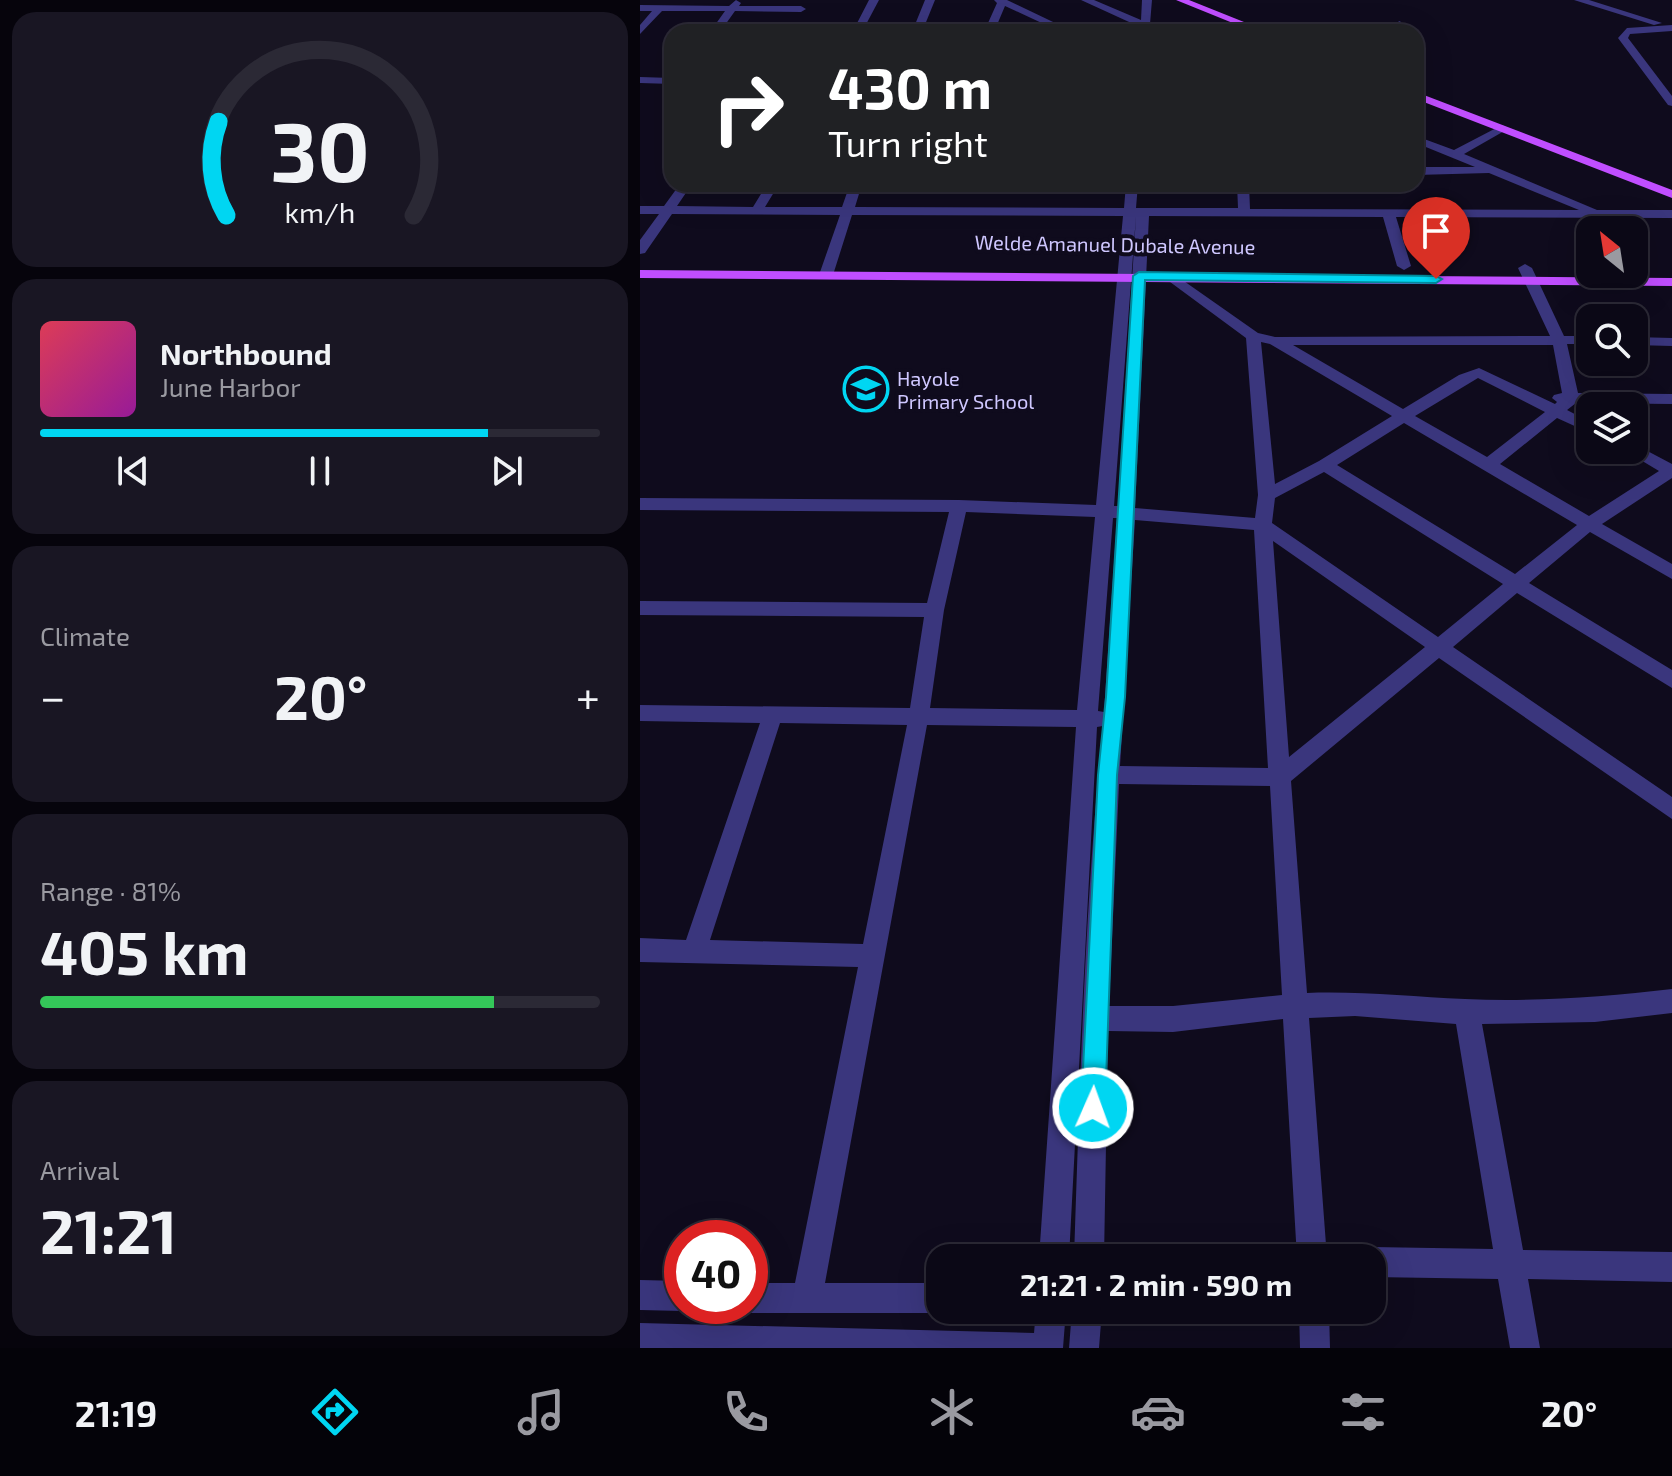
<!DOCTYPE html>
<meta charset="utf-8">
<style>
:root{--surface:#0b0816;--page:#191623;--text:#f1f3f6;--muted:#9a9aa1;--line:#2b2935;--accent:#00d6f2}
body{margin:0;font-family:"Exo 2",sans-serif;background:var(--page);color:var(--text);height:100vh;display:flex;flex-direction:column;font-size:30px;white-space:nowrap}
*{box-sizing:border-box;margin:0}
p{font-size:26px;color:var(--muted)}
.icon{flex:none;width:44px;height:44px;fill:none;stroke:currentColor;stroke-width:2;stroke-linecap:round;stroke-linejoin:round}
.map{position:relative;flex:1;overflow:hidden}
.details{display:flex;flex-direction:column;gap:12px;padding:12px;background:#06040c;width:640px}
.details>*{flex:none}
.top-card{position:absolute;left:24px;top:24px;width:760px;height:168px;border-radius:24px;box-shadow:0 8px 32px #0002,0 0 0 2px var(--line);background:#202124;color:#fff;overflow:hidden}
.needle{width:52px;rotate:330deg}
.controls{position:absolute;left:936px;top:216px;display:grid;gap:16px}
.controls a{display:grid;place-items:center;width:72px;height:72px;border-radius:16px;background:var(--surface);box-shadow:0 8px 32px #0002,0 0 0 2px var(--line);font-size:40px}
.speed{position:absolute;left:24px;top:1220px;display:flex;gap:16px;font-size:40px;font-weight:700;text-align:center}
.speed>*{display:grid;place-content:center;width:104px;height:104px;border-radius:50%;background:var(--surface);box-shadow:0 8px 32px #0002,0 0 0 2px var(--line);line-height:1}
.speed .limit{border:12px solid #d22;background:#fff;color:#111}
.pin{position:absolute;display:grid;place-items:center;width:68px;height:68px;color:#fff;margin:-82px -34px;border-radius:50% 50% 50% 0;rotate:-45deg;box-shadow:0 0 8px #0007}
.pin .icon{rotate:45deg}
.me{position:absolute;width:88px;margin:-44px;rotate:2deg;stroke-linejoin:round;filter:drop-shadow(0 0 6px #0008)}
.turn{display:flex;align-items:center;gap:28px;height:168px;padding:0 32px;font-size:36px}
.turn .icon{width:104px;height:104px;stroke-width:2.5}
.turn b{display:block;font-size:56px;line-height:68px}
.big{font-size:60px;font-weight:700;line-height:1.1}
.details .widget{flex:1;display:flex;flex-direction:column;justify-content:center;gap:12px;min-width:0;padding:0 28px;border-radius:24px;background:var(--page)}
.details .dial{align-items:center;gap:0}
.dial svg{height:208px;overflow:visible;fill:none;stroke:var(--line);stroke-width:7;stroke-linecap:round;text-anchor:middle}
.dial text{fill:var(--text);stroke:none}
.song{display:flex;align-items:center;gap:24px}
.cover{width:96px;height:96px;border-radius:12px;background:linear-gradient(135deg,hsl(350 70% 55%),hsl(300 70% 35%))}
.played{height:8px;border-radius:4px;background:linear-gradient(90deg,var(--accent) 80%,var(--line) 80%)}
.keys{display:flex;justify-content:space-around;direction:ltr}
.heat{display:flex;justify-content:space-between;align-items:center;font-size:44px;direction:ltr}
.charge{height:12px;border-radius:6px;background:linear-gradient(90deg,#34c759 81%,var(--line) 0)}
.trip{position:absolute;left:286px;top:1244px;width:460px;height:80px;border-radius:24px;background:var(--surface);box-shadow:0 8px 32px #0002,0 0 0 2px var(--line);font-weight:700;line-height:80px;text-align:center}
.tabs{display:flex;height:128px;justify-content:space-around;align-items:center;background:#040309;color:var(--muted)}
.tabs .icon{width:56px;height:56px}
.tabs .active{color:var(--accent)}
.tabs b{font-size:36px;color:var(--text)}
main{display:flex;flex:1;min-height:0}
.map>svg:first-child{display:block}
</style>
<main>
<section class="details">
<div class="widget dial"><svg viewBox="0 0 100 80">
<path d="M14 69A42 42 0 1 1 86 69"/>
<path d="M14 69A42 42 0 0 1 11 33" stroke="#00d6f2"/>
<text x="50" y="56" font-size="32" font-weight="700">30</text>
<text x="50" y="72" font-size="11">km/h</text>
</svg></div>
<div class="widget">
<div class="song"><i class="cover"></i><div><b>Northbound</b><p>June Harbor</p></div></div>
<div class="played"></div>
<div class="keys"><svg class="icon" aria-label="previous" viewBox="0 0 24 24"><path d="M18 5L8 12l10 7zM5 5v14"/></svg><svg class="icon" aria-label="pause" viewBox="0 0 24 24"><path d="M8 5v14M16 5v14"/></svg><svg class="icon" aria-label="next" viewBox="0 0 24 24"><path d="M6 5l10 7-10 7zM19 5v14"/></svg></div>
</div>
<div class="widget"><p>Climate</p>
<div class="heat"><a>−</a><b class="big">20°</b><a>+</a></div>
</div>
<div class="widget"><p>Range · 81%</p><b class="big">405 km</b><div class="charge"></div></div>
<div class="widget"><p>Arrival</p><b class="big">21:21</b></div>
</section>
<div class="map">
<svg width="1032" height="1348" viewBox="0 0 1032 1348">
<rect width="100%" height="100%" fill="#0f0b1d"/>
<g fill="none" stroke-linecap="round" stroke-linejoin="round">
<!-- minor -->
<path fill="#3a367d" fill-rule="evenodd" d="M96,0L101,3L99,6H161L166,9L161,12L95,11L80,32H70L85,11H22L0,34V25L12,11H0V5L89,6Z
M229,0H239L222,32L143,31L148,28L214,29Z
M285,0H295L282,32H272Z
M354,0H367L434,32H421L365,6L354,32H344L357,3Z
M441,0H454L501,20L502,0H512L510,24L525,32H500V27Z
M934,0H949L1022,23L1014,25Z
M760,21L763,26L749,32H735Z
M1032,25V31L990,34L988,38L1032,96V106L1028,105L978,38L987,28Z
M0,77L32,78V84L0,83Z
M862,125L868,128L866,130L824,154L957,210H1032V218L756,217L771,266L764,270L757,266L743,217L509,216L495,508L615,518L618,495L606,338L526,279V273L531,272L618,333L635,337L910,336L878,268L885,264L892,268L924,336H950V344H927L938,393L1032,394V404L936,403L927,410L950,422V433L917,418L860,464L949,516L1019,471L984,450H994V445L998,446L1032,464V478L962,524L1032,564V579L950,532L889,583L1032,670V688L877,593L813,647L1032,797V819L799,658L651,781L667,993C720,991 772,997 825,999C894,1002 964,997 1032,989V1013L955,1022L842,1024L883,1250L1032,1252V1282L888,1279L900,1348H870L858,1279L732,1277V1258H719L722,1252L732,1247L853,1249L816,1024L715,1016L669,1018L687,1258H657L643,1019L533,1032L468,1031L464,1258H434C440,1080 445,902 463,726L457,727L429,1258H399L436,727L287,725L185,1283H300V1310H307L300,1313H110L99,1309L98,1306H110V1283H155L218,967L0,962V938L46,940L120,723L0,721V705L270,708L284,617L0,615V601L287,603L309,512L0,510V498L319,500L456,505L483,216L212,215L193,275L186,279L179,275L200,215L32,214L5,253L0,254V240L19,214H0V206H24L40,184H52L37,206L113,207L127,184H139L125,207H202L210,184H222L215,207L484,208L486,184H498L496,208H598L597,184H609L610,209L939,210L849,173L776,175V167H835L776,143V136L814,150ZM496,216L478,506H474ZM621,342L630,344L752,416L679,461L635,484ZM653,345H913L922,393L914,395L912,398L917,402L915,404L839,368L819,375L763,409ZM838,378L905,412L847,457L775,416ZM764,423L937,525L875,574L697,465ZM684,472L863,584L798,637L632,523L635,498ZM326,512L455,517L437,710L290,708L304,610ZM473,518H477L464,712L458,711ZM495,520L614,530L628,768L480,766ZM633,541L785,647L649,757ZM140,723L267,725L223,944L70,940ZM479,784L630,786L642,995L533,1006H469Z
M994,337L1032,338V346L994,345Z
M0,1280L42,1281V1306L53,1307L42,1311L0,1310Z
M396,1310H426L423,1348H0V1323L394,1333Z
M432,1310H462L459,1348H429Z
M659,1310H689L690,1348H660Z"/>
<!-- major -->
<path fill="#c04eff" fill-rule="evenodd" d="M536,0H549L629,32H615Z
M776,92L1032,190V198L776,99Z
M0,270L1032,278V286L0,278Z"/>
</g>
<!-- route -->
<path fill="#00d6f2" stroke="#008b9d" stroke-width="2" d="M499,272L796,276L802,279L796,283L505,280L485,697L477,775L465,1108L461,1117L453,1120L444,1117L441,1108L458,775L466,697L493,276Z"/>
<!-- icons -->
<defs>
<g id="school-ring" transform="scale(2.3)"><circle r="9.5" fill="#0f0b1d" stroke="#00d6f2" stroke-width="1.5"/><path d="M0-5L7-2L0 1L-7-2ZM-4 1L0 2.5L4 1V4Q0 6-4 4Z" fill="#00d6f2"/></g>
</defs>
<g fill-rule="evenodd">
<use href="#school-ring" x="226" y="389"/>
</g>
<g text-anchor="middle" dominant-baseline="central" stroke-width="8" stroke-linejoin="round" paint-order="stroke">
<!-- far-street labels -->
<g font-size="20" fill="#cfc7ff" stroke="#0f0b1d">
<text transform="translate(475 244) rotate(1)">Welde Amanuel Dubale Avenue</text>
</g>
<!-- far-poi labels -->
<g font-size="20" fill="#cfc7ff" stroke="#0f0b1d" text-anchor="start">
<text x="257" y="378">Hayole<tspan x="257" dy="23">Primary School</tspan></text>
</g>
</g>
</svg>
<div class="controls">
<a><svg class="needle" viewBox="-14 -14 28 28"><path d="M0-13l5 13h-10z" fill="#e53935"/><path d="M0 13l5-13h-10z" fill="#9a9aa1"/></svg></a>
<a><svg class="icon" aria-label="search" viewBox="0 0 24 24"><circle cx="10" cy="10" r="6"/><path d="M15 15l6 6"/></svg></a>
<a><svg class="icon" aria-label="layers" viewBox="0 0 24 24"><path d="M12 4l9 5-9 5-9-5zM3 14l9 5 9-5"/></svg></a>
</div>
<div class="speed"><div class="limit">40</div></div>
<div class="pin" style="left:796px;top:279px;background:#d93025"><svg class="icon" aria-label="arrive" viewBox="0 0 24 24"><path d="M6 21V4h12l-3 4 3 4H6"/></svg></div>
<svg class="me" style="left:453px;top:1108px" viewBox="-20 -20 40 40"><circle r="17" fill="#00d6f2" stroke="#fff" stroke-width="3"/><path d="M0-11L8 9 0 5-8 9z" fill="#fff"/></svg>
<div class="trip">21:21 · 2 min · 590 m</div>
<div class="top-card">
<div class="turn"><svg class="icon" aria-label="right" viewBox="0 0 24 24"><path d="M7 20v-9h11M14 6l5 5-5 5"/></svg><div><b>430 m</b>Turn right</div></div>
</div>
</div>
</main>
<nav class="tabs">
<b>21:19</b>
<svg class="icon active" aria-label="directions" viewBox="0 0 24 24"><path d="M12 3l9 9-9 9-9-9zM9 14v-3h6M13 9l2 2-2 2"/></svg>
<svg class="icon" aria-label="music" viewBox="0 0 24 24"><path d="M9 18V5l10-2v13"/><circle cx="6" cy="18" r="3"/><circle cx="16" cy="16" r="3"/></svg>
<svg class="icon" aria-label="phone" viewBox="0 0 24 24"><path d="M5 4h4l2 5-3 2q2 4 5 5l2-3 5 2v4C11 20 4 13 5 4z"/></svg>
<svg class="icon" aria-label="climate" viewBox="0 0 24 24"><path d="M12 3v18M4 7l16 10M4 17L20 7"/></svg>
<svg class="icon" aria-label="car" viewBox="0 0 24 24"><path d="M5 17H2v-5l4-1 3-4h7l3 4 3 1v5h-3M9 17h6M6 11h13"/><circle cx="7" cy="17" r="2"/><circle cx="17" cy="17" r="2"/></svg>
<svg class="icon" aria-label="filters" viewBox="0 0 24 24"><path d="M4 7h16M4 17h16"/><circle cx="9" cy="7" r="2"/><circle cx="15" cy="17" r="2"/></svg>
<b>20°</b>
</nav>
